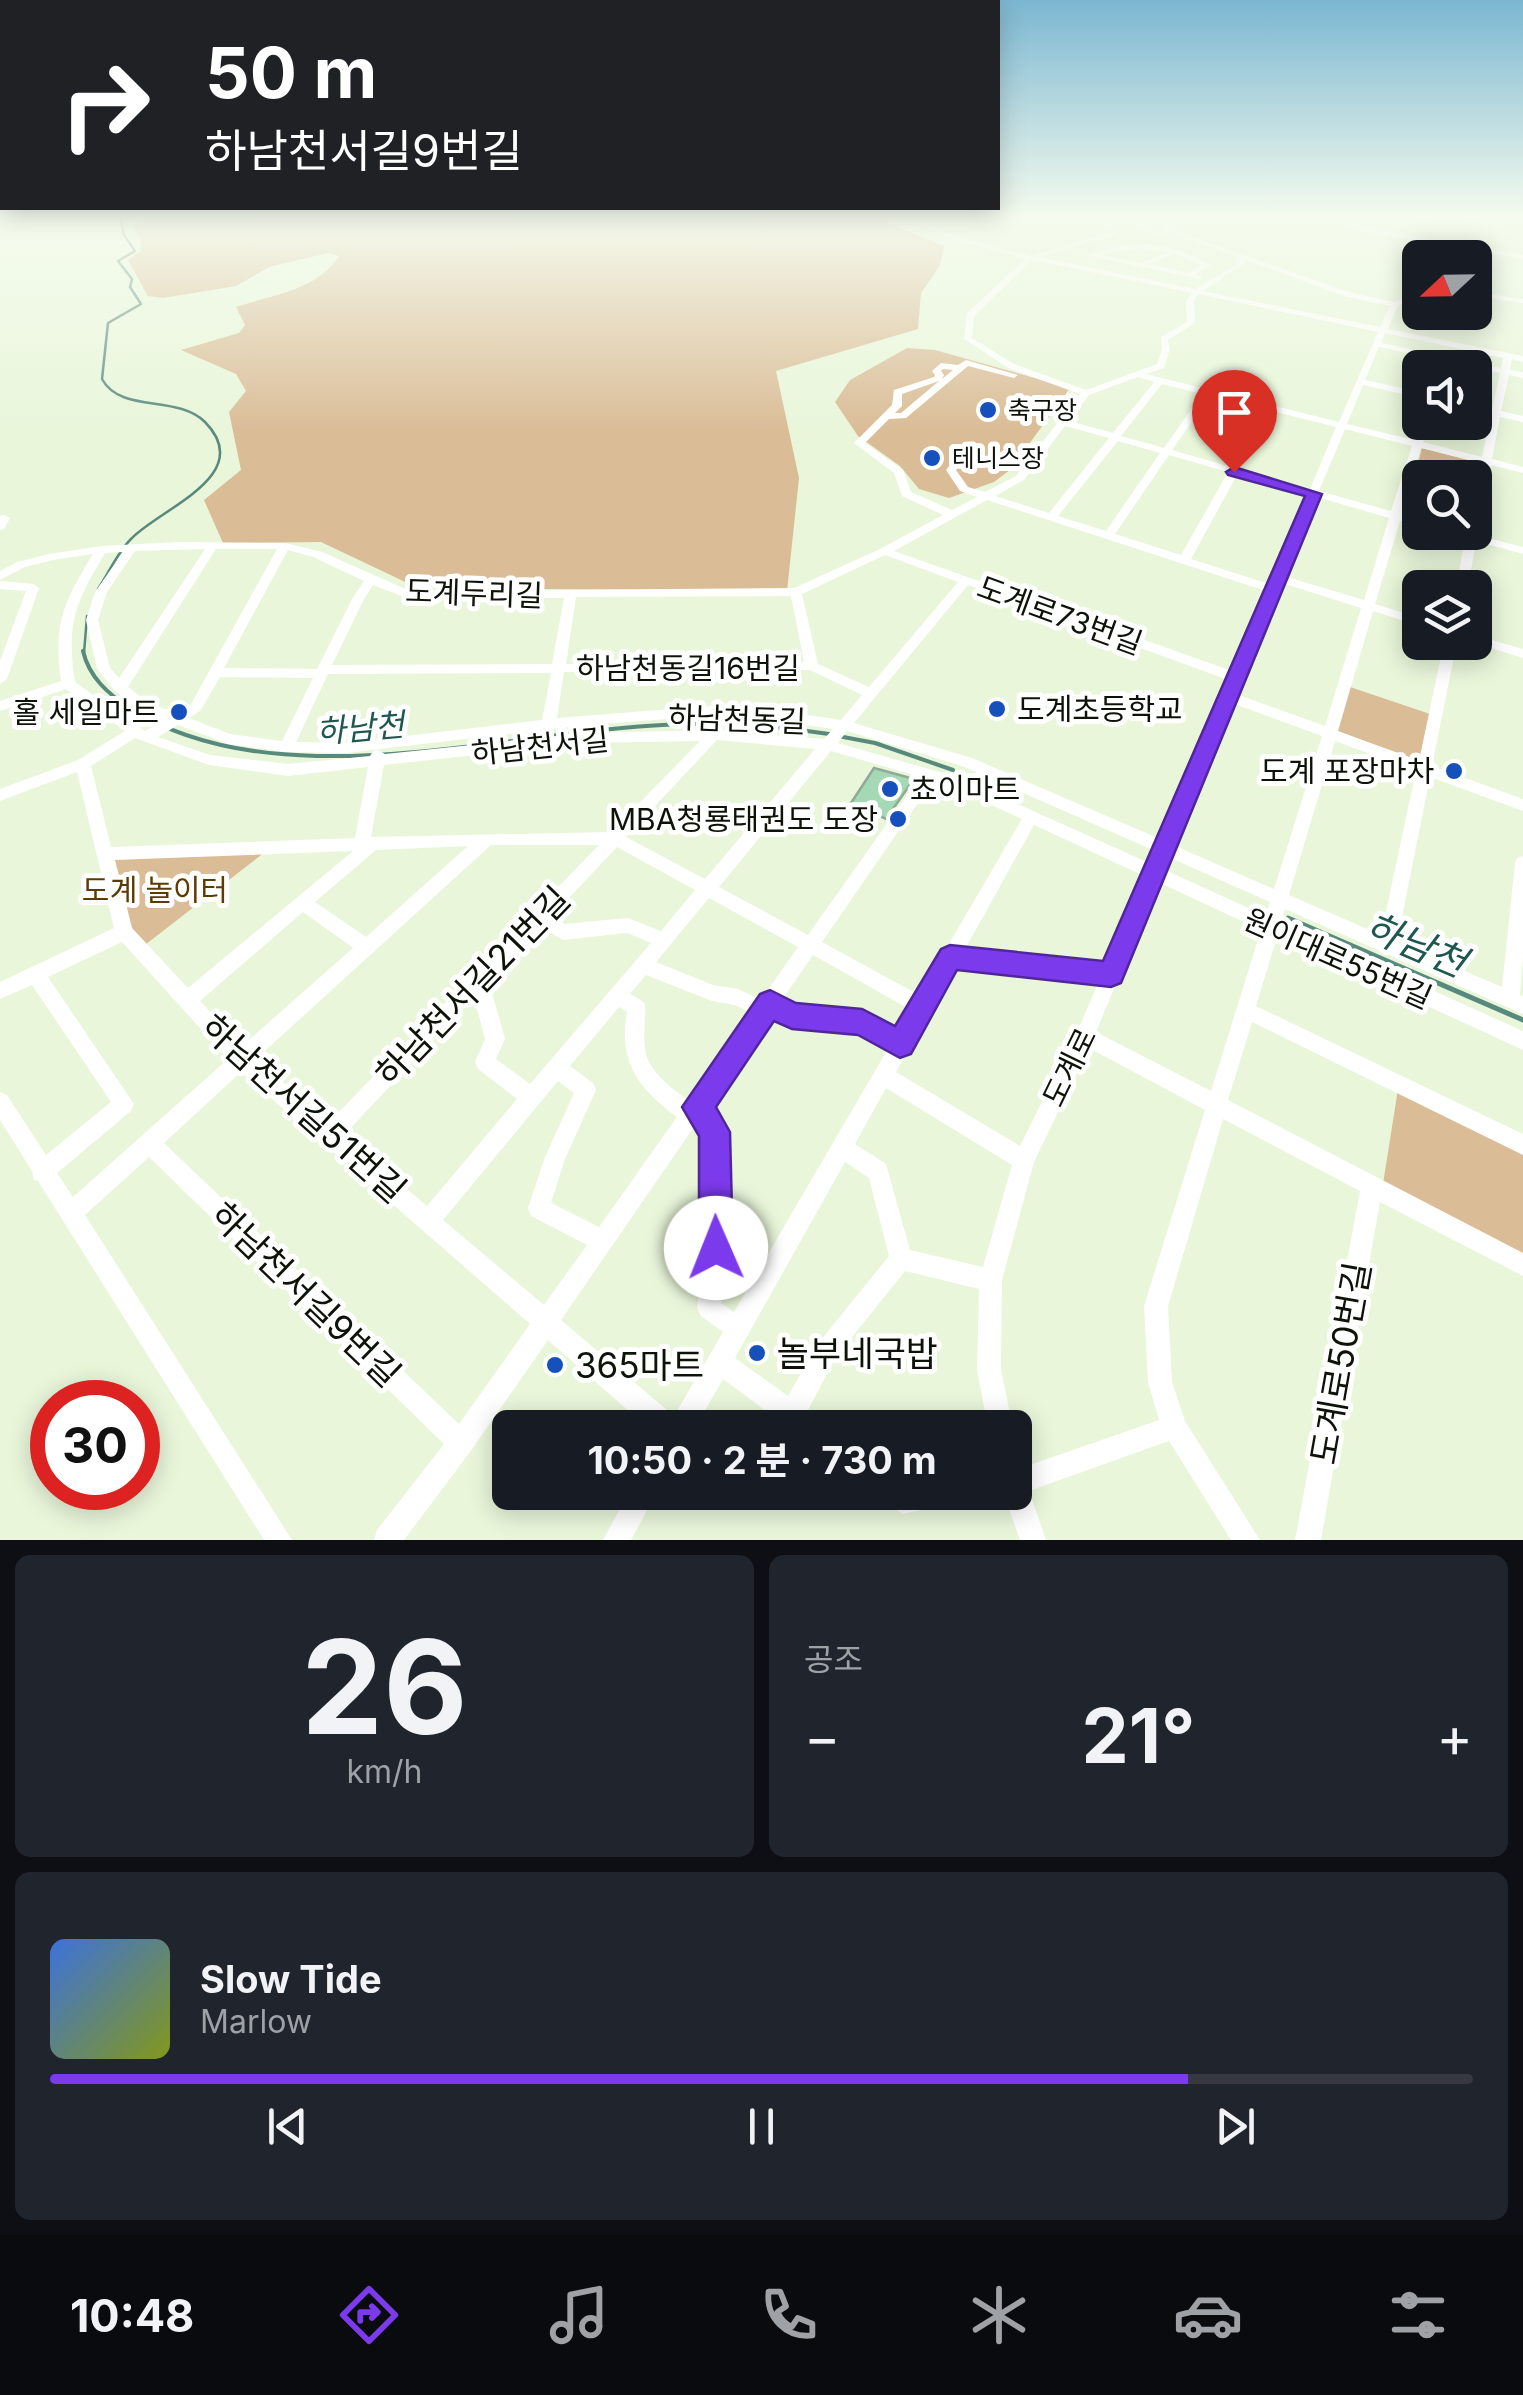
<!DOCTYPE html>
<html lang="ko">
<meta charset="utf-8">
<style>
:root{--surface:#171b24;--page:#20242c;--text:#f1f3f6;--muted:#9ea1a6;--line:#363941;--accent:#7c3aed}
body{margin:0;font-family:Inter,"Noto Sans KR",sans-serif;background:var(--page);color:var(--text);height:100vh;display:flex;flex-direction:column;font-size:38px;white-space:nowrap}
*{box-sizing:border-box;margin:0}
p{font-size:32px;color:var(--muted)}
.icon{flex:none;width:55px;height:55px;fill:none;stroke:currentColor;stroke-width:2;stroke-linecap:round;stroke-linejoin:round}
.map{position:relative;height:1540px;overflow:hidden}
.details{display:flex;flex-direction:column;gap:15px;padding:15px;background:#0d0f14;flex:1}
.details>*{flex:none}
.banner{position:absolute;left:0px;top:0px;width:1000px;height:210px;box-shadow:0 5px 25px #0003;background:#202124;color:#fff;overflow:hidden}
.needle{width:65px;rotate:248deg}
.buttons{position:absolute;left:1402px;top:240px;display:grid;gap:20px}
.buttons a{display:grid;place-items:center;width:90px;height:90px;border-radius:15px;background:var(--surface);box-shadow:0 5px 25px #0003;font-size:50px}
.speed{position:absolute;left:30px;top:1380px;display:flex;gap:20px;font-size:50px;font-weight:700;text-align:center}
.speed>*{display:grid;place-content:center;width:130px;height:130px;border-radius:50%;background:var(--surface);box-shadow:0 5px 25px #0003;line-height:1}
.speed .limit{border:15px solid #d22;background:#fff;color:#111}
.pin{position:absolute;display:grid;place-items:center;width:85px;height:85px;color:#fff;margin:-102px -42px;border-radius:50% 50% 50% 0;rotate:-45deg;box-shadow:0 0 10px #0007}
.pin .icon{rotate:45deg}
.me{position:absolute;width:110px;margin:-55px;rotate:359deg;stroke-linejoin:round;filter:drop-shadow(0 0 8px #0008)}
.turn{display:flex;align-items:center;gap:35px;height:210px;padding:0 40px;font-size:45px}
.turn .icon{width:130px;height:130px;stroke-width:2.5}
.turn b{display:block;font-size:70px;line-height:85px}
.big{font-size:75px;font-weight:700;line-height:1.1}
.details .widget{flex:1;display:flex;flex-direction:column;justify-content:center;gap:15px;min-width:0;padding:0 35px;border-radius:15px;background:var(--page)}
.details .dial{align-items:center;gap:0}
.dial b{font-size:130px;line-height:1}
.song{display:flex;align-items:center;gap:30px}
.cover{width:120px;height:120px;border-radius:15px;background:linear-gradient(135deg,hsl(220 70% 55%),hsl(70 70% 35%))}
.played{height:10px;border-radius:5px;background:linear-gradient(90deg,var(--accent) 80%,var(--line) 80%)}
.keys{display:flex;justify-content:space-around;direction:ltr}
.heat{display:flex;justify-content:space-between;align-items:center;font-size:55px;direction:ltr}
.details .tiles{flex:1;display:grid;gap:15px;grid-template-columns:1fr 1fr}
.widget:last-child{grid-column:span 2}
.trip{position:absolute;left:492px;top:1410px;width:540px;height:100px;border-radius:15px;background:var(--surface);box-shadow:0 5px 25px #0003;font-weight:700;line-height:100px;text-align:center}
.dock{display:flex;height:160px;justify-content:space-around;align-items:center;background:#090b0e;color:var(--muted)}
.dock .icon{width:70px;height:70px}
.dock .on{color:var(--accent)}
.dock b{font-size:45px;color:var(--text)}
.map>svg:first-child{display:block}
</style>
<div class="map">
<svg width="1523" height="1540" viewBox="0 0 1523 1540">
<rect width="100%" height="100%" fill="#e9f6da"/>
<!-- green -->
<path fill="#dabc96" d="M145,217H882L899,228L944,246L940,265L921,293L918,329L776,371L799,478L787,591L418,588L321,542L223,543L204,500L241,470L229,412L246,391L236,374L181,350L239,333L245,325L236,307C274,294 316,291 339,256L328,253L269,267L236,286L163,298L148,296L128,260L141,251L140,236L133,226Z
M907,348L935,350L1070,388L1010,470L994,482L949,498L919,489L900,466L858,436L835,402L850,380Z
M1422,448L1479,463L1476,489L1475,478L1415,475Z
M1350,687L1433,715L1424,762L1336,731Z
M269,849L141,948L125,931L109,856Z
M1398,1089L1523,1149V1260L1383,1184Z"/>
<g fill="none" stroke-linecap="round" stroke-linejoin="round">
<!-- stream-far2 -->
<path stroke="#58897d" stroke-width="2.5" d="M98,589C109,573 118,551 132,538C161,508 257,475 205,422C177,394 121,414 102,379L108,323L141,304L130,287L132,279L118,261L135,251L124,235L120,217
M84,653L87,616"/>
<!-- stream-far1 -->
<path stroke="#58897d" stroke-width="4" d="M83,651C89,677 108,694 130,708C269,798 489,736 646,726C708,721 768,724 829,734
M838,736L875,743L953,770"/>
<!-- stream -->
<path stroke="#58897d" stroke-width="5" d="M1288,918L1523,1020"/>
</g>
<!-- building -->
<path fill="#a5d8b5" stroke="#8faa97" stroke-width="2.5" d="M874,768L914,779L886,819L851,803Z"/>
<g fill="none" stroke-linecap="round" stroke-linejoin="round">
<!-- minor -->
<path fill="#fff" fill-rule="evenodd" d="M904,217H913L960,238L1031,256L1115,231L1117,234L1040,257L1195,289L1239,263L1234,260L1240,258L1164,230L1165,224L1187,217H1198L1170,226V229L1349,292L1394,302L1420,292V297L1398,306L1388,329L1523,356V362L1512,359L1510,370L1523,372V378L1509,375L1501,411L1523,416V422L1500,417L1492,459L1523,467V473L1491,465L1481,518L1475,521V492L1481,463L1421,448L1402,514L1420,520V526L1400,521L1375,604L1420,618V626L1373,611L1338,731L1419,761L1444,642H1457L1432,766L1523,799V811L1430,777L1397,942L1502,987L1515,863L1517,858L1523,856V957L1520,995L1523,996V1014L1285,909L1281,922L1523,1031V1050L1277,937L1256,1006L1523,1134V1155L1252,1022L1228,1100L1523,1253V1276L1380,1202L1321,1540H1295L1360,1191L1223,1119L1168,1306L1172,1382L1185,1421L1260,1540H1231L1169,1441L1029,1491L1046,1540H1020L1003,1492H1015V1470L1159,1420L1148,1382L1144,1306L1205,1110L1089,1048L1034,1162L1002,1280L1001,1370L1013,1428H988L977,1370L979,1289L905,1271L836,1357L808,1410L820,1419L823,1428H789L723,1379L695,1428H648L548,1340L470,1452L404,1540H374L377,1530L444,1444L149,1157L85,1215L292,1540H264L38,1181L34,1180L32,1171L0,1120V1092L7,1095L46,1155L111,1102L32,985L0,999V982L114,928L77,772L0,801V789L78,760L125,731L66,689L0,711V701L61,681C53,624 63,603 93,554L53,560L25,567L0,580V571L17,562L49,554L102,546L179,542L285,543L322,552L410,591L794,588L880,549L943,515L902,496L894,473L854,443L892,405L894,390L934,377L935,375L932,371L941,363L958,365L966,360L1018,375L1014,378L968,366L906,418L889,419L865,443L903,470L911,492L952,510L977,497L960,491L946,470L968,443L977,445L956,470L968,487L985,492L1016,476L1080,394L1008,368L964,339L967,313L1025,259L956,240ZM1032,260L1192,293L1186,301L1187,322L1161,337L1162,349L1157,364L1086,390L1014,364L972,338L974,316ZM1248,261L1344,296L1390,306L1380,327L1203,291ZM1198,294L1378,332L1339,422L1146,374L1164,368L1170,349L1168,340L1195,323L1194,301ZM1385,333L1503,358L1501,368L1381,343ZM1379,347L1500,373L1492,409L1475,405V411L1491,415L1482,457L1423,442L1429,422L1420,421L1414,440L1347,424L1363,385L1420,398V392L1365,380ZM943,369L953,370L942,379L944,375L941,371ZM1138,377L1154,382L1113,433L1069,421L1089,395ZM939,381L901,413H895L902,406V394ZM1162,384L1202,394L1164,448L1121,436ZM1210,396L1264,409L1231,467L1172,450ZM1272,411L1336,427L1310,489L1240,469ZM1065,426L1109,438L1049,513L995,496L1024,480ZM1345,429L1412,446L1391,511L1319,491ZM1118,441L1160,453L1106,531L1058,516ZM1169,455L1228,472L1181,555L1115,534ZM1237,475L1307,495L1269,584L1191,559ZM1317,497L1389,518L1364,600L1284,576ZM987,500L1266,591L1232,671L894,551ZM205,549L119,678L110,668L98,620L107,592L135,551ZM216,549H277L191,704L176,713L149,703L128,687ZM288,550L313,557L364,581L352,599L317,669L224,668ZM123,552L95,592L86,620L97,669L115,691L139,709L164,720L145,731L75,682C66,624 75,603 105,553ZM885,555L958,582L869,687L818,664L802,594ZM1282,583L1361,608L1325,726L1236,694ZM373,585L409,599L564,598L552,664L332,665L364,599ZM968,585L1228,680L1160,839L972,758L854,723ZM791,596L804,662L566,664L576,597ZM810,670L862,695L841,720L773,710L710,706L557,718L564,672ZM551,673L542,720L346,743L296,742L328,674ZM220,677L313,678L282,741L230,734L189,718L201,710ZM1232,703L1322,736L1274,889L1173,845ZM710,716L773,720L833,729L824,739L714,730L585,733L385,754L378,750L373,751L370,756L288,764L210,755L158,737L178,725L228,744L286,752L346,753L585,725ZM847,731L962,766L1155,851L1149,863L960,778L838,743ZM135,738L209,765L288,776L368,767L355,838L111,847L91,766ZM717,740L815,749L705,879L626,837ZM700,741L611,832L371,837L384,765L585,743ZM1335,741L1416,771L1381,935L1289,895ZM831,751L920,777L808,935L719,887ZM933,781L950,786L1022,819L919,995L822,942ZM1034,825L1144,876L1106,965L964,951ZM491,845H599L329,1122L256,1059ZM468,846L366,937L315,902L376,850ZM617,847L695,890L661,931L628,918L565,924L552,916ZM353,851L188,988L132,928L115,860ZM1168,857L1270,902L1266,916L1163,869ZM1158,882L1261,930L1211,1091L1096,1032ZM709,898L798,947L761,1000L738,989L713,985L656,962ZM303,912L353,948L242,1046L200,1001ZM541,927L563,940L627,933L651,943L530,1084L496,1059L505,1039L489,982ZM122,942L228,1059L73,1197L57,1173L131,1111L134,1104L48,977ZM813,955L911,1010L898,1032L862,1013L795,1007L782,1000ZM955,966L1099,981L1078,1030L1020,1146L896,1072ZM646,975L712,1001L735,1005L751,1013L689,1101C674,1090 656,1077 648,1060C640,1043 648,1009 644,1003C643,1001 632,995 630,994ZM474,997L485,1039L475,1062L478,1069L517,1099L427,1206L344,1135ZM619,1007L627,1012C618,1062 638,1088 677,1117L599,1227L551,1203L565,1159L596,1090L593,1083L570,1066ZM773,1015L792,1025L859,1031L889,1047L734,1312L721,1303L727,1248L724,1132L709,1106ZM241,1072L530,1324L459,1424L164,1143ZM558,1081L574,1093L545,1157L528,1208L531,1216L587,1245L544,1305L443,1220ZM886,1088L1012,1165L983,1267L910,1250L886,1164L855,1144ZM696,1124L704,1135L705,1248L697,1308L701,1316L723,1332L674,1416L561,1320ZM845,1162L869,1178L889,1256L820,1341L788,1396L735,1358Z
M1083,217H1092L1117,228L1112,229Z
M1161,217H1172L1143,226L1175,237V239L1133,226Z
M1326,217H1335L1364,228L1523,255V259L1363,232Z
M1150,244L1178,250L1212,265L1196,274L1203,277L1199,279L1087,255L1124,245ZM1138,248L1168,252L1140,263L1100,255ZM1175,254L1202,265L1188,273L1149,264Z
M1475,292L1523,299V303L1475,296Z
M4,515L10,518L4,529L0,530V516Z
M1475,529L1477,535L1523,547V554L1476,541L1468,588H1456L1465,538L1450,532H1475Z
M0,581L33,584L39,588L7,679L0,684V661L26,591L0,589Z
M1475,635L1523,649V658L1472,642H1475Z
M629,1492H657L631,1540H603Z
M879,1492H968L964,1501L903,1514L883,1501Z"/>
</g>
<!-- sky -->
<linearGradient id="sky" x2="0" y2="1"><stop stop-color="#7bb7d1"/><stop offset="0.5" stop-color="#f5fbee"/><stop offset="1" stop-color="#f5fbee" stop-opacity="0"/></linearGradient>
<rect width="1523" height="433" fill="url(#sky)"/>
<!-- route -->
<path fill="#7c3aed" stroke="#51269a" stroke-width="2.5" d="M1234,467L1322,494L1121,983L1111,987L957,970L911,1054L900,1058L858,1035L792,1029L774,1021L716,1107L730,1132L733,1248L728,1260L716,1265L704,1260L699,1248V1136L682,1107L760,994L770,990L796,1003L862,1009L895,1026L941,949L950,945L1103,961L1305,496L1228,475L1226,472Z"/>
<!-- markers -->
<g fill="#1650bc" stroke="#fff" stroke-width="4">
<circle cx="988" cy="410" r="10"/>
<circle cx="932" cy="458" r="10"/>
<circle cx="997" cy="709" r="10"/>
<circle cx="179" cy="712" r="10"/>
<circle cx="1454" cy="771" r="10"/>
<circle cx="890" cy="789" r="10"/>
<circle cx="898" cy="819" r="10"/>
<circle cx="757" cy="1353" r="10"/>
<circle cx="555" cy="1365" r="10"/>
</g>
<g text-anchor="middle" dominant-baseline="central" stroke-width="10" stroke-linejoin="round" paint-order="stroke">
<!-- far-poi labels -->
<g font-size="25" fill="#0e1309" stroke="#fff" text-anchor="start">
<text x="1008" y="410">축구장</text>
<text x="952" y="458">테니스장</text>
</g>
<!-- street labels -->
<g font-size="30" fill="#0e1309" stroke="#fff">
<text transform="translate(474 593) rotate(2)">도계두리길</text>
<text transform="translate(1060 615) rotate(20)">도계로73번길</text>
<text x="688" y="668">하남천동길16번길</text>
<text transform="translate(737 719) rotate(2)">하남천동길</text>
<text transform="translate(540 746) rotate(-6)">하남천서길</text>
<text transform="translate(1338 958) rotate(24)">원이대로55번길</text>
<text transform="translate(1069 1067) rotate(-64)">도계로</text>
</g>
<!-- poi labels -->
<g font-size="30" fill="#0e1309" stroke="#fff" text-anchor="end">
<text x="1017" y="709" text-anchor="start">도계초등학교</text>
<text x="159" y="712">홀 세일마트</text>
<text x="1434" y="771">도계 포장마차</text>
<text x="910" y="789" text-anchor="start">쵸이마트</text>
<text x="878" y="819">MBA청룡태권도 도장</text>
</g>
<!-- park labels -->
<g font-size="30" fill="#5c3b00" stroke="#fff">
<text x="155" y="890">도계 놀이터</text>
</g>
<!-- water labels -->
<g font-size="32" font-style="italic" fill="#1d574e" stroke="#fff">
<text transform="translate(360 728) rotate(-5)">하남천</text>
</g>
<!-- near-street labels -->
<g font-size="35" fill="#0e1309" stroke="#fff">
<text transform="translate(472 986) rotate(-46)">하남천서길21번길</text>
<text transform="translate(304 1108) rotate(42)">하남천서길51번길</text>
<text transform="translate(306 1294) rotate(44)">하남천서길9번길</text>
<text transform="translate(1340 1363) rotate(-80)">도계로50번길</text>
</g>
<!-- near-poi labels -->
<g font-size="35" fill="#0e1309" stroke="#fff" text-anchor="start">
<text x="777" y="1353">놀부네국밥</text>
<text x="575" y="1365">365마트</text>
</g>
<!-- near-water labels -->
<g font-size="38" font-style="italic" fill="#1d574e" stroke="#fff">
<text transform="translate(1416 944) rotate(23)">하남천</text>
</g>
</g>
</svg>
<div class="buttons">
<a><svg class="needle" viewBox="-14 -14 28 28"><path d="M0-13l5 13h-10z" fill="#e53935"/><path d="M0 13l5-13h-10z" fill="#9ea1a6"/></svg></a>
<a><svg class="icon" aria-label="sound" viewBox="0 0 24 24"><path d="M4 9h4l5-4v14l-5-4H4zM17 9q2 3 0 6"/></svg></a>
<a><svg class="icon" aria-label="search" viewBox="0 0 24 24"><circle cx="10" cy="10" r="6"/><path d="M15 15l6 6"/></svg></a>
<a><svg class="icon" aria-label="layers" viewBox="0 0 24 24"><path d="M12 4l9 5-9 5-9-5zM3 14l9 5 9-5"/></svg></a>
</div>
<div class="speed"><div class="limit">30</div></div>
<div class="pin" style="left:1234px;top:472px;background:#d93025"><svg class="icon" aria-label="arrive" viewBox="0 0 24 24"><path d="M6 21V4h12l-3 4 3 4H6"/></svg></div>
<svg class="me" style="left:716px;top:1248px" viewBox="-20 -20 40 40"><circle r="19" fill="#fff"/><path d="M0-13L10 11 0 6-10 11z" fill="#7c3aed"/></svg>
<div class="trip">10:50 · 2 분 · 730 m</div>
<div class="banner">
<div class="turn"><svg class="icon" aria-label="right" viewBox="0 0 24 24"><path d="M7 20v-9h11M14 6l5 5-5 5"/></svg><div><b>50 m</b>하남천서길9번길</div></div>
</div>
</div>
<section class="details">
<div class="tiles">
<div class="widget dial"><b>26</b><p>km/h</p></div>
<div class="widget"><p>공조</p>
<div class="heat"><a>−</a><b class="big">21°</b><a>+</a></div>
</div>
<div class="widget">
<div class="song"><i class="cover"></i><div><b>Slow Tide</b><p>Marlow</p></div></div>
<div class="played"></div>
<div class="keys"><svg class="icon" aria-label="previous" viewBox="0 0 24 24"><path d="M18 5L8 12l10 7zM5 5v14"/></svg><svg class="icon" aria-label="pause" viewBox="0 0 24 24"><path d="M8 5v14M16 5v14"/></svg><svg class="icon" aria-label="next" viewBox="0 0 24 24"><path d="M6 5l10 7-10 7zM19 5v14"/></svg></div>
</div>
</div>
</section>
<nav class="dock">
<b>10:48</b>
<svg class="icon on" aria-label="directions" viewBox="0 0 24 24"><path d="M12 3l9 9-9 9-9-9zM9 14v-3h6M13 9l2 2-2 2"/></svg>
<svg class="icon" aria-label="music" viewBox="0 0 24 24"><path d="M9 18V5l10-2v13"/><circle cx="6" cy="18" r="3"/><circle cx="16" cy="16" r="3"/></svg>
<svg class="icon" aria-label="phone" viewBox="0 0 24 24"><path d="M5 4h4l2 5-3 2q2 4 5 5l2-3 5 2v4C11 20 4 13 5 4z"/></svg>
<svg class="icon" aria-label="climate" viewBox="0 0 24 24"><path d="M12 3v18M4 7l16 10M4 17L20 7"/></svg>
<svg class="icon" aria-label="car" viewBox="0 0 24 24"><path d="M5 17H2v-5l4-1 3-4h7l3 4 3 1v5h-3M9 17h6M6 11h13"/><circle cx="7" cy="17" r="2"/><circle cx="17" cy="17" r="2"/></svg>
<svg class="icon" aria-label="filters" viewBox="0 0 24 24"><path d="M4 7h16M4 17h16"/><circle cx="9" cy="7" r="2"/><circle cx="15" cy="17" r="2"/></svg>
</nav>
